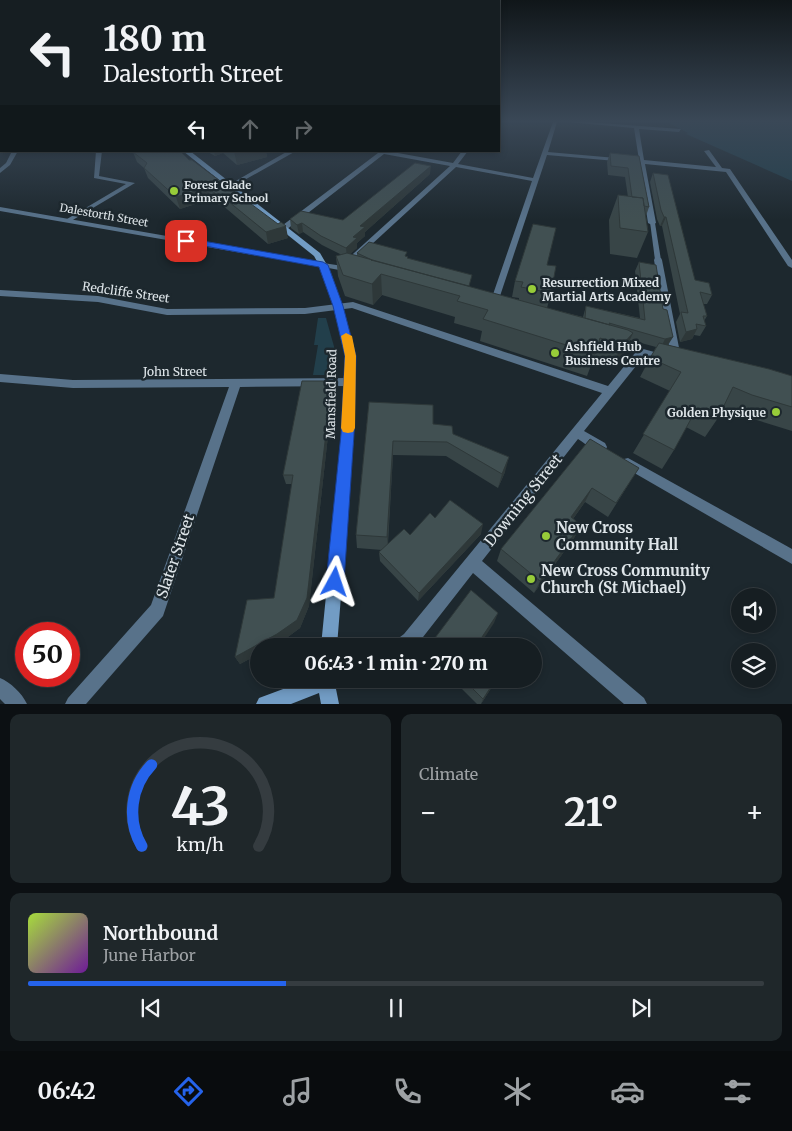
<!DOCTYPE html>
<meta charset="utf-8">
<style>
:root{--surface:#161e22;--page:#1f272a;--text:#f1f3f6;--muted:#9ea2a5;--line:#353c40;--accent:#2563eb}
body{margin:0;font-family:Merriweather,serif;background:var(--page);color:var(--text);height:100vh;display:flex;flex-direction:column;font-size:19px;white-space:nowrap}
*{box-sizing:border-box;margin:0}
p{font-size:16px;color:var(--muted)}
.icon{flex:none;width:28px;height:28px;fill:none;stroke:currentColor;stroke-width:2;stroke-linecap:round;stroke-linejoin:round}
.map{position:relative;height:704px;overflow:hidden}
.drawer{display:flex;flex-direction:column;gap:10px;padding:10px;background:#0c1013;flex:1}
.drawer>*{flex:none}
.top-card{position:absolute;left:0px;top:0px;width:500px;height:152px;box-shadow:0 2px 8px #0003,0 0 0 1px var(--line);background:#161e22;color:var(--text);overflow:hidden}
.tools{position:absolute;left:731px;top:588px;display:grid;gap:10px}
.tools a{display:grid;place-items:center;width:45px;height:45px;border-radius:50%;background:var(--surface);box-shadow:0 2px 8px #0003,0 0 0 1px var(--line);font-size:25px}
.speed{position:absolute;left:15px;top:622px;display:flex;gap:10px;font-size:25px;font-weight:700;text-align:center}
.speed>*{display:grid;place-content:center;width:65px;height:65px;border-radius:50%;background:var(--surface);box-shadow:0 2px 8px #0003,0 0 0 1px var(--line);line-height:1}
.speed .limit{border:8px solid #d22;background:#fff;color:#111}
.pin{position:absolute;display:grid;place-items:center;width:42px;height:42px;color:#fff;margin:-21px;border-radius:10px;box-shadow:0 2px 8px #0006}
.me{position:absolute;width:55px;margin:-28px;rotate:5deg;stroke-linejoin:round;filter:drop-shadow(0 0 4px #0008)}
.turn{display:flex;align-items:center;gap:18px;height:105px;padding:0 20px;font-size:22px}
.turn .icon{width:65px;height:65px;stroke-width:2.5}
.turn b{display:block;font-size:35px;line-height:42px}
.lanes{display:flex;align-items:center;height:48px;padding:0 20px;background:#0003;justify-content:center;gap:25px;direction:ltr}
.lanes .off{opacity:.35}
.big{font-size:38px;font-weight:700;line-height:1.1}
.drawer .widget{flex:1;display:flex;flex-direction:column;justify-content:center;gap:8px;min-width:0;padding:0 18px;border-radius:10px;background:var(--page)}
.drawer .dial{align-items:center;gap:0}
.dial svg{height:130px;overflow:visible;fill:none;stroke:var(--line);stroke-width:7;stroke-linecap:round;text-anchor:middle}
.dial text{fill:var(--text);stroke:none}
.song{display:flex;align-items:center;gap:15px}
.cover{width:60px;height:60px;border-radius:8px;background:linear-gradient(135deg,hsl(80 70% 55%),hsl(280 70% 35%))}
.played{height:5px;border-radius:2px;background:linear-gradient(90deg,var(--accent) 35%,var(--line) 35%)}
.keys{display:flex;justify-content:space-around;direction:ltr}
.heat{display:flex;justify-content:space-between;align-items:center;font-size:28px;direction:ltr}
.drawer .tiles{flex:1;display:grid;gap:10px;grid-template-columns:1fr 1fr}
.widget:last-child{grid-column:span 2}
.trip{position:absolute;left:250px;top:638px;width:292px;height:50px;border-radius:25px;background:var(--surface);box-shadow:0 2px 8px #0003,0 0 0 1px var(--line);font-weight:700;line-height:50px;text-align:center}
.tabs{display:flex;height:80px;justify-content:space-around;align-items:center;background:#090c0e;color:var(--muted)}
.tabs .icon{width:35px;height:35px}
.tabs .selected{color:var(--accent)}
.tabs b{font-size:22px;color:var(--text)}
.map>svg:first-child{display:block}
</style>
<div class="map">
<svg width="792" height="704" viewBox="0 0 792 704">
<rect width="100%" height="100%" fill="#1d282e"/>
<!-- green -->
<path fill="#223f4b" d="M667,122H792V181L686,134L688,133Z
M318,318H326L335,350L333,375H313L318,345H314Z"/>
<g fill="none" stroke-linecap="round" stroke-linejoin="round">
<!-- pedestrian -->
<path fill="#58728a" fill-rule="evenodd" d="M650,222L655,223L661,260L658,262L655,260Z"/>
<!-- minor -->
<path fill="#58728a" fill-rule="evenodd" d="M553,122H557L548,152L639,160L634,128L568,122H586L681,129L679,132L639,129L644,160L716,167L704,151L709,150L722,168L730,169L792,260V268L788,266L726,172L645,164L656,223L652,225L648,223L639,163L547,155L496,308H490L489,306L532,181L456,167L347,267L354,270L350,272L323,267L319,265L323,263L343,266V263L450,166L384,154L286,230L279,228L378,153L373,151H387L453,163L462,151H468L458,164L533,178Z
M0,128L1,129V131L0,132Z
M1,139V144L0,145V140Z
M12,151H18L10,165L0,173V168L6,163Z
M96,151H102L99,176L135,183L71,221H67V219L126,184L94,178Z
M288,151H296L232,187L227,186Z
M655,258H661L662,260L681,358L676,362L671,358L654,260Z
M0,290L98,296L167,309L305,308L353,302L608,386L635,353L611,346L609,344L611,342L614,341L669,356L670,358L665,362L644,356L584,431L605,443L607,447L605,451C596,454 586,444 578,439L482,561L644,698L647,704H624L473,573L416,646H394L396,640L404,634L602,393L352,308L305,314L167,315L98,302L0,296Z
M0,374L73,380L350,378L354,379L355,382L354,385L350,386L240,387L163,616L86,704H65L68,698L151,605L229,387L73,388L0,382Z
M628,458L792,549V564L624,467L622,463L624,459Z
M0,678C10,682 22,693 27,704H5L0,699Z"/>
<!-- tertiary -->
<path fill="#58728a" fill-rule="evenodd" d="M0,207L323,263L327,265L323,267L0,211Z"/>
<!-- secondary -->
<path fill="#729cc4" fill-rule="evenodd" d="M183,151H190L320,253L327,265L341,302L355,356L354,434L337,646H321L342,434L345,356L333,302L319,265L314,256Z
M310,679H334L339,704H321L319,693L291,704H256L259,698Z"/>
</g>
<!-- wall -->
<path fill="#384547" d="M206,151H266L267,157L237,165L223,153L215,156Z
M133,152L189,160L288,238L268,244L221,204L219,205L211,199L180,209L148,178L144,168L137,162Z
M610,153L639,156L649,207L646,216L648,232L637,258L610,254L609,220L618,195L628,197L625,177L608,175L607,162Z
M653,173L695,280L712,295L707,304H703L707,316L704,321L706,326L700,336L694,335L692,339L680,342L676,322L680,314L662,226H660L657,219L650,182Z
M430,174L365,232V236L357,243V248L350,254L357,256V253L407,257L408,258L470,287L519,300V298L512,297L515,281L547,265L551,293L547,308L583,317L586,306L640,318L635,271L639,262L663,309L673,337L668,345L792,376V431L737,414L723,408L718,418L705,437L686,427L674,450L662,469L633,453L670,391L640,377L656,347L630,340L623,355L612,366L593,360L587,376L480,341L482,331L454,323L455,317L382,295L373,305L345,296L338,276L336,256L342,255L322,245L303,232L299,234L291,228L290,219L343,220Z
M333,391L309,606L300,628L281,642L273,646H259V654L240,664L235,657L274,598L292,484H286L283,475Z
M369,402L433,424L453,434L505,472L498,488L446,456L393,455L388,544L410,535L435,518L481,534L418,601L380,561L379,552L382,550L357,548L356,535Z
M590,439L630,482L608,517L585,502L573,519L581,525L574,538L534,593L497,561L501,549Z
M452,679H497L481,704H477Z"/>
<!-- shaded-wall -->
<path fill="#2e3839" d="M214,151H223V153L215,156Z
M234,151H266L267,157L237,165Z
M431,166L430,174L365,232V236L357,243V248L347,257L346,248L360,226Z
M208,188L211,199L180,209L176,197Z
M218,193L221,204L219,205L216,194Z
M664,217H666L662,226H660Z
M302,223L303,232L299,234L297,225Z
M286,226L288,238L268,244L266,232Z
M381,274L382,295L373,305L372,284Z
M697,329L692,339L680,342L686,332Z
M633,333L623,355L612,366L622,345Z
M673,337L667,346L660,349L665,339Z
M332,381L333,391L309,606L300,628L281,642L273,646H259V654L240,664L235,657L297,620Z
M393,441V455L387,550V537Z
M509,457L505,472L498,488L502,474Z
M592,488L585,502L564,531L571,517Z
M483,524L481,534L418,601L419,593Z
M581,525L574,538L534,593L540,581Z
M498,613L494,623L479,646H476Z
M496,679H497L481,704L483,699Z"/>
<!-- building -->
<path fill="#415052" stroke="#2e3839" d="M136,151H180L189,160H192L278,224L281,222L286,226L266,232L218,193L216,194L208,188L176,197L144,168L147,163L133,152Z
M610,153L639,156L649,207L644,206L643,198L632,197L628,168L611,166Z
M415,163L431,166L360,226L365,227L353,237L357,238L346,248L321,236L302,223L297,225L290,219L301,211L343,220Z
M653,173L668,175L695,280L709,283L712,295L700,292L707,316H703L706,326L696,324L697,329L686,332L681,312L688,313L666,217H664L661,210Z
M618,195L643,198L648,232L620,228Z
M533,224L556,228L547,265L556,266L551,293L521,287L523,282L515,281Z
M369,242L407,252L405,256L408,257L407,258L472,275L469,286L371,260H372L357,253Z
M347,253L628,330L633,333L622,345L600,338L595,354L483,319L488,310L457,301L460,296L381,274L372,284L343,275L336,256Z
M639,262L656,265L663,309L667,310L673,337L665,339L609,323L610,325L585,318L586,306L645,320Z
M659,343L769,369L792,376V407L752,395L733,387L718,418L697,408L674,450L643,434L681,372L650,358Z
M302,381H332L307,598L297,620L277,634L235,657L247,600L274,598L293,475H283Z
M369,402L433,405V424L452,426L453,434L509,457L502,474L447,442L393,441L387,537L356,535Z
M590,439L639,468L616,503L592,488L571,517L581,525L540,581L501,549Z
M450,500L483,524L419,593L379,552L404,529L410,535L430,513L435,518Z
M471,590L498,613L476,646H429Z
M463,679H496L483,699Z"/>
<!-- sky -->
<linearGradient id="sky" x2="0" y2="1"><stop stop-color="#101619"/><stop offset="0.55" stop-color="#3a4857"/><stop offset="1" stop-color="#3a4857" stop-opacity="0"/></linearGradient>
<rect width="792" height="220" fill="url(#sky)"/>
<!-- route -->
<path fill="#2563eb" stroke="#184099" d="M186,238L323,262L328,265L343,306L356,356L354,434L344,582L341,588L335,590L329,588L326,582L341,434L345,356L333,306L319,267L183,242V239Z"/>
<!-- slow -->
<path fill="#f59e0b" d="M346,333L352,336L356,356L355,428L353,432L348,433L343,432L341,428L345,356L341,336Z"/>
<!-- markers -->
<g fill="#97cc39" stroke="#1d282e" stroke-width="2">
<circle cx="174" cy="191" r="5"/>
<circle cx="532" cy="289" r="5"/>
<circle cx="555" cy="353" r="5"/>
<circle cx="776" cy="412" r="5"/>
<circle cx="546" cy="536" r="5"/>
<circle cx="531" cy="579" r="5"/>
</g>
<g text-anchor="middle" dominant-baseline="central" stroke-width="5" stroke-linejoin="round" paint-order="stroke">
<!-- far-poi labels -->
<g font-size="11" font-weight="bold" fill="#dee5e9" stroke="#1d282e" text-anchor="start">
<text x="184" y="185">Forest Glade<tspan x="184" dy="13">Primary School</tspan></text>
</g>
<!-- far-street labels -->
<g font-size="11" fill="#dee5e9" stroke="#1d282e">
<text transform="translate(104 215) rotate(10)">Dalestorth Street</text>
</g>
<!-- poi labels -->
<g font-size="12" font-weight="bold" fill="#dee5e9" stroke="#1d282e" text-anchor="start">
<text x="542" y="282">Resurrection Mixed<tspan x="542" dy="14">Martial Arts Academy</tspan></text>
<text x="565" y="346">Ashfield Hub<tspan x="565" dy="14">Business Centre</tspan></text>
<text x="766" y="412" text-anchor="end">Golden Physique</text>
</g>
<!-- street labels -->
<g font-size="12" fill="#dee5e9" stroke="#1d282e">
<text transform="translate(126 292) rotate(8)">Redcliffe Street</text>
<text x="175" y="371">John Street</text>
<text transform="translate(331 394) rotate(-89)">Mansfield Road</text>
</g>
<!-- near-street labels -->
<g font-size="15" fill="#dee5e9" stroke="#1d282e">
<text transform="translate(523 500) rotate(-51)">Downing Street</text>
<text transform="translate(175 556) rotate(-71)">Slater Street</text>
</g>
<!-- near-poi labels -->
<g font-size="15" font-weight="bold" fill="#dee5e9" stroke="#1d282e" text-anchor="start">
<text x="556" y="527">New Cross<tspan x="556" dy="17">Community Hall</tspan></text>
<text x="541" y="570">New Cross Community<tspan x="541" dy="17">Church (St Michael)</tspan></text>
</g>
</g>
</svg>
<div class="tools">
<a><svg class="icon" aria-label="sound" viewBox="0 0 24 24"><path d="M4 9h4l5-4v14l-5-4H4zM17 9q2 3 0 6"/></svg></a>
<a><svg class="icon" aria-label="layers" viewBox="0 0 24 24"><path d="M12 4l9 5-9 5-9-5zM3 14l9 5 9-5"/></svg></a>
</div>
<div class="speed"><div class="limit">50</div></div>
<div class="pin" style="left:186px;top:241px;background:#d93025"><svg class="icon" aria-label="arrive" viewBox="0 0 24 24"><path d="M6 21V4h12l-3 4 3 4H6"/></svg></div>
<svg class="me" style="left:335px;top:582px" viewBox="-20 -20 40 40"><path d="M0-17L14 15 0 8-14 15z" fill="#2563eb" stroke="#fff" stroke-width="4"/></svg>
<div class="trip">06:43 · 1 min · 270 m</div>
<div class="top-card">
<div class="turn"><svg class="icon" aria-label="left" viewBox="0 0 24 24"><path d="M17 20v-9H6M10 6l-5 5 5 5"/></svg><div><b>180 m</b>Dalestorth Street</div></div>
<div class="lanes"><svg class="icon" aria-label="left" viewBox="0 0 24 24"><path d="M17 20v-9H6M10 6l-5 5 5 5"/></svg><svg class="icon off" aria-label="ahead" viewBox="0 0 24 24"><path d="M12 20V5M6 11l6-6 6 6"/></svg><svg class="icon off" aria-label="right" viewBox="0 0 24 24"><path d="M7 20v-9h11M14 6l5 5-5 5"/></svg></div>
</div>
</div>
<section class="drawer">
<div class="tiles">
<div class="widget dial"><svg viewBox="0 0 100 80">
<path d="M14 69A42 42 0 1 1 86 69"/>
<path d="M14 69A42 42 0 0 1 20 19" stroke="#2563eb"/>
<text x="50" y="56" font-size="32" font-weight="700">43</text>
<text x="50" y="72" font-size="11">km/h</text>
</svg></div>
<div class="widget"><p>Climate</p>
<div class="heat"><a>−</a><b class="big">21°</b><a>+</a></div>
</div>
<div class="widget">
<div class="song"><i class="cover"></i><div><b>Northbound</b><p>June Harbor</p></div></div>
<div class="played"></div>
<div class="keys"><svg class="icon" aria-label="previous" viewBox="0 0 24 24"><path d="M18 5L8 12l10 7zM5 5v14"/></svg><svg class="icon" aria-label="pause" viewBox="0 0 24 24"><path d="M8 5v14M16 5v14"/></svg><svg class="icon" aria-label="next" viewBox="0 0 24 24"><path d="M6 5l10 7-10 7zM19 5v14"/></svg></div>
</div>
</div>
</section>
<nav class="tabs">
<b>06:42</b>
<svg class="icon selected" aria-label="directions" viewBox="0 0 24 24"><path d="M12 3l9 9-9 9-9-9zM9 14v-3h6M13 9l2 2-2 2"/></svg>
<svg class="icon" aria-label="music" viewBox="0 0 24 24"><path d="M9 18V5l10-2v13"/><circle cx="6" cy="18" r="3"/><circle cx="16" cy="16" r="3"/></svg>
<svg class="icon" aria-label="phone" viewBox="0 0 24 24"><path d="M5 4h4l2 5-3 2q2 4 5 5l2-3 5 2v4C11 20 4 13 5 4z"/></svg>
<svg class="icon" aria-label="climate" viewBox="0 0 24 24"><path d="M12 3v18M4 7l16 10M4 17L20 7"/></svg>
<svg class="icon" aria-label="car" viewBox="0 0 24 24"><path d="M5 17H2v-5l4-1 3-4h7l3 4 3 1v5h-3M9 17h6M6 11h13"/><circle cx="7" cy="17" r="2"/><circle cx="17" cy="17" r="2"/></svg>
<svg class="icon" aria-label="filters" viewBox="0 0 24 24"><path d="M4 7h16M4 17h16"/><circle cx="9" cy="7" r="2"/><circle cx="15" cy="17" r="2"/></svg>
</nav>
